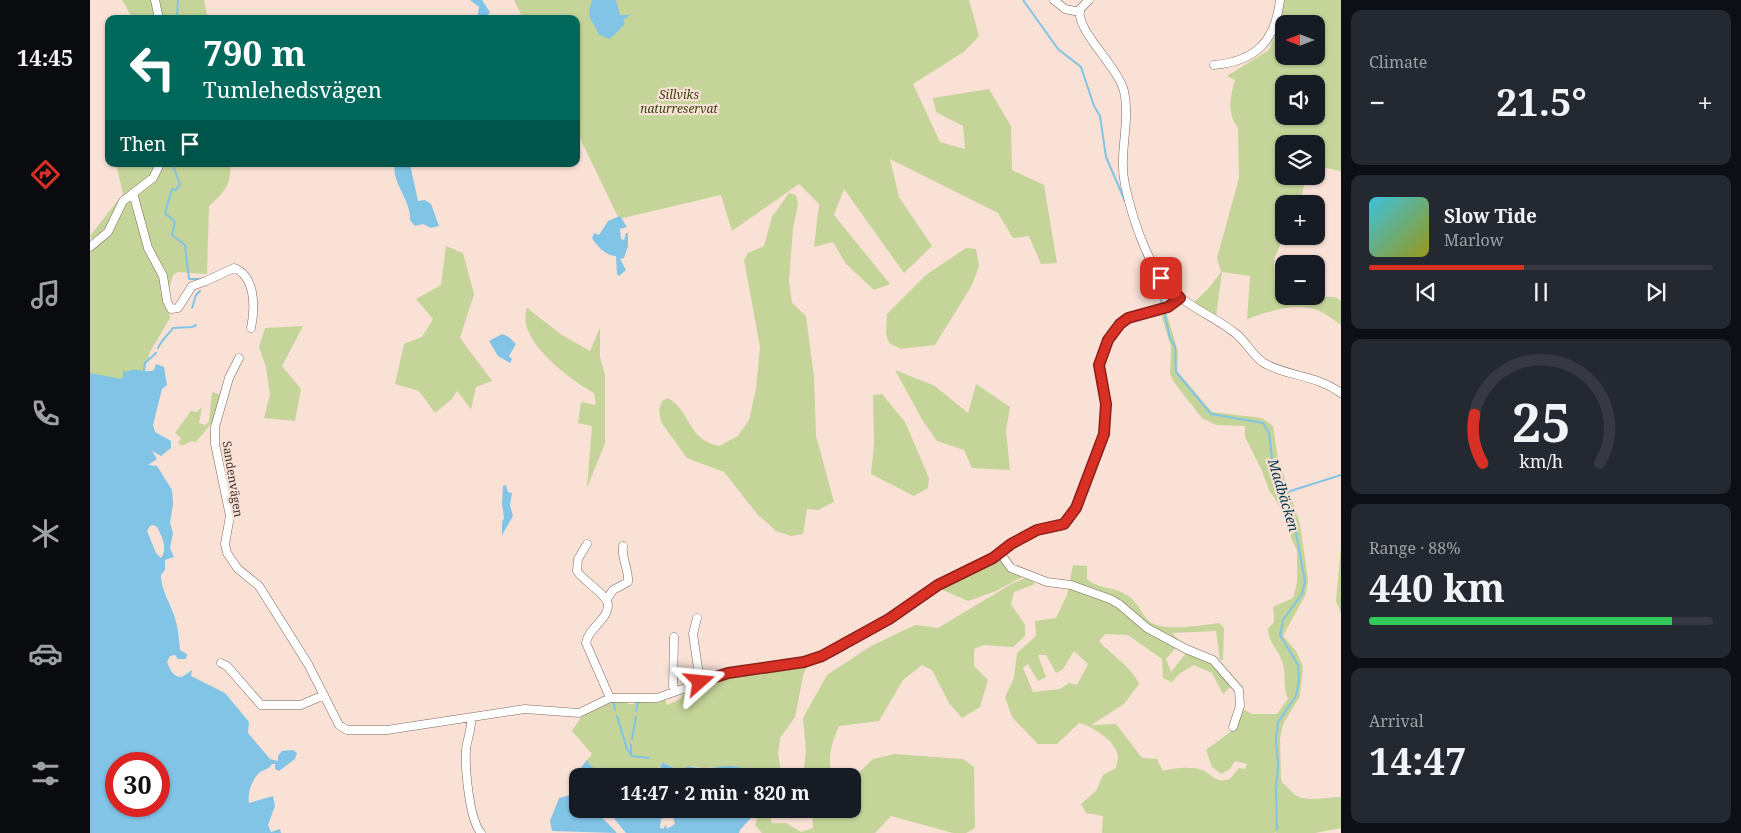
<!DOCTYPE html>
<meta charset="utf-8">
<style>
:root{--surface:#171b24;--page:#242831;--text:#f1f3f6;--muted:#9ea1a6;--line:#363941;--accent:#d93025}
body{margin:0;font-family:"Noto Serif",serif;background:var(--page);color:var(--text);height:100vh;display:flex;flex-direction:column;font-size:19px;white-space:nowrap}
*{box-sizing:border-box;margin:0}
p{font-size:16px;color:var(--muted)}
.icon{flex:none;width:28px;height:28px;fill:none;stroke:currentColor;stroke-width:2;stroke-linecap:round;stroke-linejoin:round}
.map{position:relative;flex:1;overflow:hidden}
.details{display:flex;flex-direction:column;gap:10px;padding:10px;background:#0d0f14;width:400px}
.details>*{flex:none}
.guide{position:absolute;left:15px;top:15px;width:475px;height:152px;border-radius:10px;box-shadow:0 1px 4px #0004;background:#00695c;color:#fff;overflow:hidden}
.needle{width:32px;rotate:270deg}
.tools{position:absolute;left:1185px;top:15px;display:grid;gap:10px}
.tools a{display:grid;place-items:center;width:50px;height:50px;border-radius:10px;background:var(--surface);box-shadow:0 1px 4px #0004;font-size:25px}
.speed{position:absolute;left:15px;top:752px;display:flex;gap:10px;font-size:25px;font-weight:700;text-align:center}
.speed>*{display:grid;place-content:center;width:65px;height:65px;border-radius:50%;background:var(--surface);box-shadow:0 1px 4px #0004;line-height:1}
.speed .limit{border:8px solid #d22;background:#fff;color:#111}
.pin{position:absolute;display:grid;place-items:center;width:42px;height:42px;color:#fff;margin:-21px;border-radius:10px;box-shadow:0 2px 8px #0006}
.me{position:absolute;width:55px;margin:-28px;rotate:72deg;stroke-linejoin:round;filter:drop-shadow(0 0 4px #0008)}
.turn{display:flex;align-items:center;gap:18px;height:105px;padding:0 15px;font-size:22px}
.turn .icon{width:65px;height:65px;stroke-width:2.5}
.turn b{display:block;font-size:35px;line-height:42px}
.then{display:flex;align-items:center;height:48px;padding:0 15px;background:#0003;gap:10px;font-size:19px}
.big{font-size:38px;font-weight:700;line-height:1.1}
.details .tile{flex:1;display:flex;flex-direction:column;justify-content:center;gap:8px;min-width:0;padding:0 18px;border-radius:10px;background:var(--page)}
.details .dial{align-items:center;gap:0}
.dial svg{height:130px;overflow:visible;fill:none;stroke:var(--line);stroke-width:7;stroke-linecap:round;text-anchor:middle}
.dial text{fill:var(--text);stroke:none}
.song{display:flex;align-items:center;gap:15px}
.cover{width:60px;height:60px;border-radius:8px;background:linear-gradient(135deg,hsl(190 70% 55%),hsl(60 70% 35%))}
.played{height:5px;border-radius:2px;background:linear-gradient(90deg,var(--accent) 45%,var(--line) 45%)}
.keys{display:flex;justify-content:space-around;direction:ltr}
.heat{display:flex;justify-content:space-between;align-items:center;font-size:28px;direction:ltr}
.charge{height:8px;border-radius:4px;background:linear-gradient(90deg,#34c759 88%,var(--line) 0)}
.trip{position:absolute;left:479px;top:768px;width:292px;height:50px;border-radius:10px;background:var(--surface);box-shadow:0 1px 4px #0004;font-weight:700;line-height:50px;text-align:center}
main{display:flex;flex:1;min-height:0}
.tabs{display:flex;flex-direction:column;width:90px;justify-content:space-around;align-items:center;background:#090b0e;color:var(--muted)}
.tabs .icon{width:35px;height:35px}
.tabs .selected{color:var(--accent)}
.tabs b{font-size:22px;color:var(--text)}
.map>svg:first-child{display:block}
</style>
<main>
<nav class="tabs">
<b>14:45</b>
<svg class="icon selected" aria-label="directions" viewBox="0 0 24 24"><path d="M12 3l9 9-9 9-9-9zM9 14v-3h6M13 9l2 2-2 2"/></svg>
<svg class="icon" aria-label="music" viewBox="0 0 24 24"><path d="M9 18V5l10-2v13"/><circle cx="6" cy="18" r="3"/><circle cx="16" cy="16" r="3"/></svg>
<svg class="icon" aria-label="phone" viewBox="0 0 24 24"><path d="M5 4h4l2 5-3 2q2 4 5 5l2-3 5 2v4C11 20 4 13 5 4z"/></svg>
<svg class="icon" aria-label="climate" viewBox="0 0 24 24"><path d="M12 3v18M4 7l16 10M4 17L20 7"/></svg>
<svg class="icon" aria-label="car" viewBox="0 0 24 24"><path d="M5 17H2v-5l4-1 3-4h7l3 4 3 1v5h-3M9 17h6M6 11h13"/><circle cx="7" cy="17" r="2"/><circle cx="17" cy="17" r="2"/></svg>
<svg class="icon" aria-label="filters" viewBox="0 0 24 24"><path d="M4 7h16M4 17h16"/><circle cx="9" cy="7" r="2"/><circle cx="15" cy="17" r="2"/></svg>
</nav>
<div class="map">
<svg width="1251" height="833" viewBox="0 0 1251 833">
<rect width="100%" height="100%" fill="#f9e1d6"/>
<!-- green -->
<path fill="#c5d499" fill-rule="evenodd" d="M32,0H114L118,19H43Z
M424,0H879L889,36L875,51L823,84L850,142L875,149L873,126L846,112L843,98L899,89L921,126L922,170L954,185L967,263L951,264L939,236L923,238L908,213L800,159L809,197L842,246L814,273L754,189L744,215L800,284L784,290L756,264L743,242L724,247L729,204L709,184L642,231L631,195L529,219L486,130V19H433Z
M1194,0H1251V171L1226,166V144H1194V176H1216L1210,204H1194V235L1184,260L1185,287L1194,291V296L1245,297L1251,301V325C1244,320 1235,313 1227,310C1205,302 1178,312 1157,319L1160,276L1132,272L1126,316L1103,303L1118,289L1131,272L1127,258L1149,178L1148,128C1137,114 1140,96 1145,80L1137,76L1179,50L1191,17ZM1194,24H1226V56H1194ZM1194,84H1226V116H1194Z
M26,164H141C140,186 135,192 119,206L117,274L88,272L83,275L76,300L80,318L60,352L47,395L0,486V248L5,245L0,236L33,194Z
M699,193L706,195L708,204L703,228L699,281L702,303L716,316L724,377L726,436L744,502L728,510L717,509L713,534L701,536L686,531L668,515L634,472L597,458L571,422L569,410L572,401L578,398C602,412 596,439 629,446L648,436L659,420L666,389L670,347L654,260L658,253L674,246L682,217Z
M356,246L373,253L384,294L370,338L402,381L386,387L381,409L367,391L362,399L345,413L329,391L305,384L314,344L332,337L343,319L326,299L351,285Z
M876,248L886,249L889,266L882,285L845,345L811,349L799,343L796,334L797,314L836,275Z
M437,308L472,335L500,351L510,328V357L515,375V443L497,488L502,426L488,423L491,402L506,405L504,393C481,380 425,340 437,308Z
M1076,312L1088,351L1087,371L1122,412L1172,418L1183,426L1188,459L1210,524L1218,580L1216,594L1193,636L1206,651L1213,666L1210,696L1193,724L1190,738L1191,777L1192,783C1198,786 1201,793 1207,796C1217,802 1239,797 1251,797V828L1225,833H1186V831L1185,833H1012L1013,816L996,813L991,804L1006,791L1013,775L1026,768C1026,765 1028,760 1028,756C1026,741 1002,726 989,723L967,744H948L922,717L915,697L924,678L927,653L946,636L945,621L966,618L977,595L983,565L997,566V579C1008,589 1023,587 1035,594C1047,600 1050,612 1058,620C1070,633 1112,625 1129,623L1134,628L1133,660H1130L1126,631L1082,633L1091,642L1076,659L1081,672L1096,653L1119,660L1142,685L1133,694L1122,673L1104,665L1089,674L1082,682L1073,678L1072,659L1038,635L1015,634L1009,641C1021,655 1041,666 1049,684L1034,704L1001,725L1026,724L1052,758L1067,759L1073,771C1082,768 1103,766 1112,770C1124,776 1126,783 1140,779L1149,768L1155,769L1157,764L1145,761L1140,769L1131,774L1122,767L1116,750L1147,727L1153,709L1162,714H1187L1198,699C1192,687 1197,674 1192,661C1188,649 1178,642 1178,629L1184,622L1183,607L1203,598L1207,583V551L1201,538L1199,520L1179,490L1172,471L1155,437V426L1126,425L1112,418L1083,381L1080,374L1081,347L1071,314ZM984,651L998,664L987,685L979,683L970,689L943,692L933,668L938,664L948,681L956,677L948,655H956L966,673L973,669Z
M213,326L192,366L211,389L205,421L174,418L180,395L176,367L169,347L175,328Z
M805,370L845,386L878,413L886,384L920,407L916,431L920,470L882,468L874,450L847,441L833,421Z
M122,392L131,395L125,419L106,442L101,441L92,446L88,443L91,438L85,433L101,411L107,412L112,407L109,423L115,425L119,422Z
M792,394L815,422L839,478L838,488L824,496L781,474L784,444L783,395Z
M1251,547V613L1246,601Z
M907,558H911L934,576L906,591L878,601L848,588Z
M938,577L945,584L924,592L921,604L935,625V636L923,647L894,645L884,649V666L898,680L890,707L872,718L859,703L842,670L832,665L813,680L789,721L749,726C742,743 736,758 743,776H713L716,750L713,718L737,675L781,646L825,625L848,628L923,583Z
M718,663L713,676L705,717L690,738L688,754L692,776H663C646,759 622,772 602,766L593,772L572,762L566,775L513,776L499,765L497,760L502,754L482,731L493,714L517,702L537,700L538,704H544L545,700L568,703L575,699L577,705L590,699L596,691L637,676Z
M804,754L873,759L884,767L885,828L876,833H863L801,816L785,833H672L665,825L668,816H680L682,823H696L711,832L723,828L722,809H762L763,778L783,759Z"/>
<!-- water -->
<path fill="#81c4e6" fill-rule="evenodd" d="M380,0H392L400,12L395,19H387L389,7Z
M502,0H526L530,15H541L533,20L535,24L520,39L509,35C503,18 495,22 502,0Z
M305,164H320L328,201L335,200L341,204L349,226L341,228L333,224L325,226L320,220C321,199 301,183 305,164Z
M530,216L537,227L530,229L531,239L534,240L536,233H538V246L534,258L530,259L536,270L529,276L527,274L526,256C516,256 506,245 502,238L504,233L509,235L518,221Z
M412,334L419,337L426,344L419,356L422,359L420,363L408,356L399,341Z
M66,364L74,367L77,385L72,389L63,425L65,432L81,441V448L71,456L62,451L67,459L58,465L67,466L82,490L83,504L80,523L83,533L80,548L84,557L75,560V570L71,575C70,586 80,604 84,615C88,626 89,638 90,650L97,654L96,659H88L85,655L80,656L77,662C80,670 83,677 92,677L102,670L101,676L135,693L159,722L158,733L180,759L188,761V756L192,751L203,750L207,753L205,759L189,771L185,769V764H182C178,770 174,769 169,773C162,780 157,794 159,803L183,796L185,806L178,825L181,832L190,829L191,833H0V373L31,379L33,377V370L37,372C45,366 55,374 64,370ZM63,525L67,527C72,537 78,548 71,558L66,553L57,531L60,526ZM26,764H69V806H26Z
M416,485L418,492L422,493L420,505L423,516L412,535V522L414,518L412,503L413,486Z
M497,760L500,765L513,776H488L487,781L485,775Z
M572,762L592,772L597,767C603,766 607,769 613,769C631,768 647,760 663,776H560L568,775Z
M487,793L488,809H504L527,833L462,831L460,821L469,798Z
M516,809H571L575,818L571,819L570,828L573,829L576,825L577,829L585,824L583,817L588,814L587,809H669L650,830L649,833H536Z"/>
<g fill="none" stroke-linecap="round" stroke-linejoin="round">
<!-- stream -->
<path stroke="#81c4e6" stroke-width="2" d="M88,0L87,15L90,19
M933,0L968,49L991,67L1004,106L1010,116L1016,157L1035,201
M86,164L84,169L90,184L86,190L82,189L75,213L85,222L82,235L95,245L99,279H111
M1041,220L1073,306
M102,308L106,295L110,291
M1074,311L1080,338L1085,347L1086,372L1121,414L1173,423L1179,433L1183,466L1189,477L1204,523L1215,581L1212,594L1193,620L1190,635L1208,665L1209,680L1206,696L1188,722L1186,740L1188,765L1186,790L1187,830
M68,348C72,339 78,335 83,328L102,327L106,325
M54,371L55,363L66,353
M1194,493L1251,475
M523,701L525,710
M546,711L548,702
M527,716L537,749L542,756L559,758
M542,739L546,717
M541,744V754"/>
<!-- minor casing -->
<g stroke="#7e695f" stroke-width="9">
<path id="minor" d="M65,0L69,19
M964,0L975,9L990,12
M999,0L990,9C985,30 1027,65 1034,91C1041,121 1028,154 1035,185C1043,221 1060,276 1091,298C1108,311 1129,320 1145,333C1156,341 1162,355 1174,363C1198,377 1225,374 1251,393
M1124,65C1167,61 1185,41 1190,0
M43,193L58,248L73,276L77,301L81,309L88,308L102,286L116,281L144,268C166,276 165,309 161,328
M0,247L18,232L33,201L63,178L70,164
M149,358L139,378L125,427V444L140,516L135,544L137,553L148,569L169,586L218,664L249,725L257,730H297L435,709L489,713L520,698H567L638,673L714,661L742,652L799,619L847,585L903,558L921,544L947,531L971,526L978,521L986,508L1015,434L1016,404L1009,365L1018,340L1033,322L1045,316L1077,307L1090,298
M497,544L488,559L487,571C493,581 518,595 518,605C518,620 498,628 496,643L520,698
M910,553L921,568L957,582L981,585L1020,599L1029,604L1057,628L1096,649L1123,660L1149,690L1150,706L1143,727
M517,599L523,590L538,582C539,569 531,558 533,546
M607,618L603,634L610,682
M584,637L583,686L585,691
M131,663L137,666L171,705H211L234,695
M381,719C382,729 377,739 376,750C375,768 379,819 391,833"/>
</g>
<!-- minor -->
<use href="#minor" stroke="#fff" stroke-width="8"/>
</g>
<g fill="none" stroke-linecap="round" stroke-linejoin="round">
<!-- route casing -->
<g stroke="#8d1f18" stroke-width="12">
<path id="route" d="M610,682L638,673L714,662L732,656L799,619L848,585L903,558L921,544L947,530L974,524L986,508L1014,434L1016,404L1009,365L1018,340L1030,324L1038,318L1078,307L1090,298L1071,278"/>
</g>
<!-- route -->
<use href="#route" stroke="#d93025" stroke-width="9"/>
</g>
<g text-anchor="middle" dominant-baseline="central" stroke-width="4.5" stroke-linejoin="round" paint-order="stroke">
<!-- park labels -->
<g font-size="12" font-style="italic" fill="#363f11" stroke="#f9e1d6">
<text x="589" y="94">Sillviks<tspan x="589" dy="14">naturreservat</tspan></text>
</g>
<!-- street labels -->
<g font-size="12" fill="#433935" stroke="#f9e1d6">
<text transform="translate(143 479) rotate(81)">Sandenvägen</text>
</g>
<!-- water labels -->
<g font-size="14" font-style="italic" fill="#003a51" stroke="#f9e1d6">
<text transform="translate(1194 495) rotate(73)">Madbäcken</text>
</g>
</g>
</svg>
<div class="tools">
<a><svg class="needle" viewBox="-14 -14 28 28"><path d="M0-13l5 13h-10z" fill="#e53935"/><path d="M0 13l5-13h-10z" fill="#9ea1a6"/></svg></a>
<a><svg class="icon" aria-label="sound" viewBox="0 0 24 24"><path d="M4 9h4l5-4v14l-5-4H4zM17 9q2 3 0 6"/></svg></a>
<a><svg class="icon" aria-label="layers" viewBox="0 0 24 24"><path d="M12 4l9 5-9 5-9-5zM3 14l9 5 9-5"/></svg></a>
<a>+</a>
<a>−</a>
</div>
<div class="speed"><div class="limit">30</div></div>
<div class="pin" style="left:1071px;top:278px;background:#d93025"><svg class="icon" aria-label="arrive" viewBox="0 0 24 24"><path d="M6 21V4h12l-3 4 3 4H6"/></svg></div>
<svg class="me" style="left:610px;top:682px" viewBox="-20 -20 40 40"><path d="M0-17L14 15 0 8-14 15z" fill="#d93025" stroke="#fff" stroke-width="4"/></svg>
<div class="trip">14:47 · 2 min · 820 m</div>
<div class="guide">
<div class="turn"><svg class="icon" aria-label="left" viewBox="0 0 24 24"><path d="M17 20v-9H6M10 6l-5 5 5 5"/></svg><div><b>790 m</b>Tumlehedsvägen</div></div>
<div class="then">Then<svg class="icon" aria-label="arrive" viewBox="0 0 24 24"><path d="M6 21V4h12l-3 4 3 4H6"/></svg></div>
</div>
</div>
<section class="details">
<div class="tile"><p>Climate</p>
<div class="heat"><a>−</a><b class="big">21.5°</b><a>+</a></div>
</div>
<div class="tile">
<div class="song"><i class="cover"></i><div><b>Slow Tide</b><p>Marlow</p></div></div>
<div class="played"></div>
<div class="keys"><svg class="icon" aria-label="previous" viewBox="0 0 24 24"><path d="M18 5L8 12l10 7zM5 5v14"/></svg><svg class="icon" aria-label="pause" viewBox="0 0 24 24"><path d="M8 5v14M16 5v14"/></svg><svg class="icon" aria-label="next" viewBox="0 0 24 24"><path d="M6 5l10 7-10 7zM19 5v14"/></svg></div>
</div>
<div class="tile dial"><svg viewBox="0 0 100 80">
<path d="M14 69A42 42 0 1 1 86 69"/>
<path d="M14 69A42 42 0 0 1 9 39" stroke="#d93025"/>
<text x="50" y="56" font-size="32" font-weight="700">25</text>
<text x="50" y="72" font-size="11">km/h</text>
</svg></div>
<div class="tile"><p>Range · 88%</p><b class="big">440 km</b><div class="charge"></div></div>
<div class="tile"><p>Arrival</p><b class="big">14:47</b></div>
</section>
</main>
